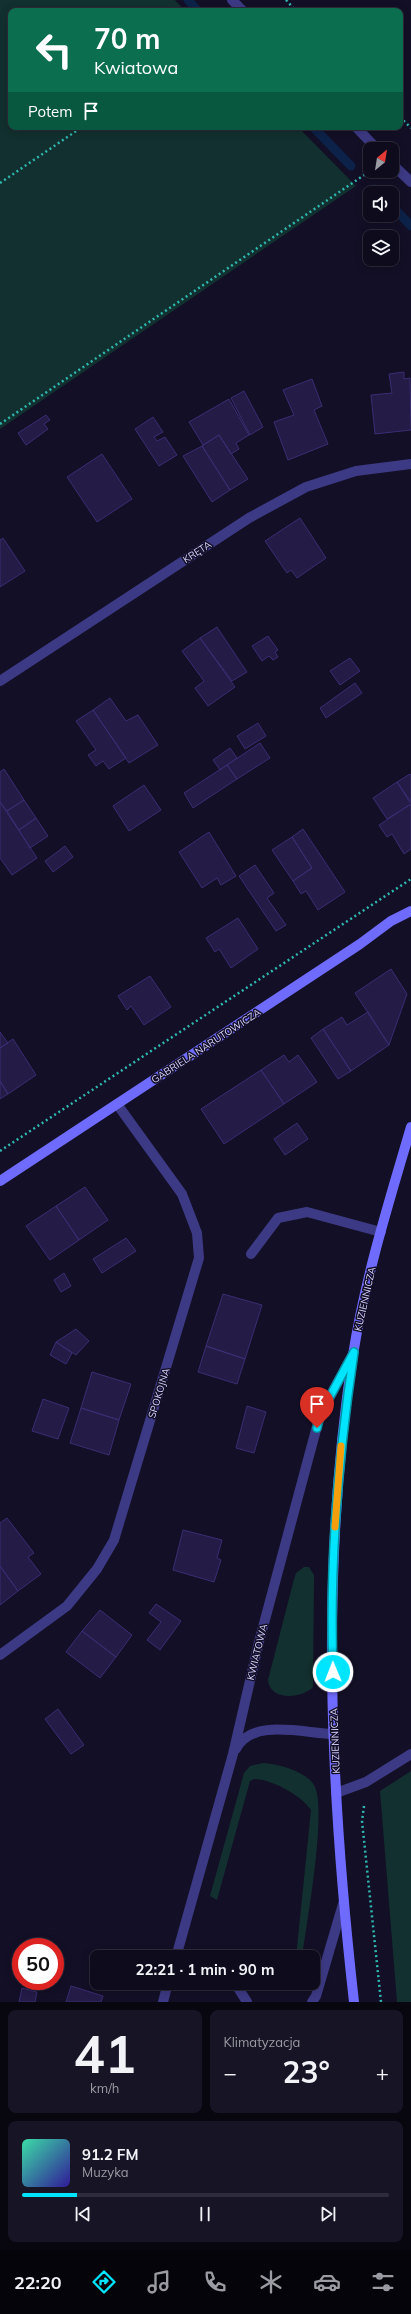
<!DOCTYPE html>
<html lang="pl">
<meta charset="utf-8">
<style>
:root{--surface:#0e0b1c;--page:#171425;--text:#f1f3f6;--muted:#9b9ba3;--line:#2e2b3b;--accent:#00e5ff}
body{margin:0;font-family:Mulish,sans-serif;background:var(--page);color:var(--text);height:100vh;display:flex;flex-direction:column;font-size:15px;white-space:nowrap}
*{box-sizing:border-box;margin:0}
p{font-size:13px;color:var(--muted)}
.icon{flex:none;width:22px;height:22px;fill:none;stroke:currentColor;stroke-width:2;stroke-linecap:round;stroke-linejoin:round}
.map{position:relative;height:2002px;overflow:hidden}
.sheet{display:flex;flex-direction:column;gap:8px;padding:8px;background:#08060f;flex:1}
.sheet>*{flex:none}
.banner{position:absolute;left:8px;top:8px;width:395px;height:122px;border-radius:8px;box-shadow:0 2px 10px #0003,0 0 0 1px var(--line);background:#0b6e4f;color:#fff;overflow:hidden}
.needle{width:26px;rotate:30deg}
.controls{position:absolute;left:363px;top:142px;display:grid;gap:8px}
.controls a{display:grid;place-items:center;width:36px;height:36px;border-radius:8px;background:var(--surface);box-shadow:0 2px 10px #0003,0 0 0 1px var(--line);font-size:20px}
.speed{position:absolute;left:12px;top:1938px;display:flex;gap:8px;font-size:20px;font-weight:700;text-align:center}
.speed>*{display:grid;place-content:center;width:52px;height:52px;border-radius:50%;background:var(--surface);box-shadow:0 2px 10px #0003,0 0 0 1px var(--line);line-height:1}
.speed .limit{border:6px solid #d22;background:#fff;color:#111}
.pin{position:absolute;display:grid;place-items:center;width:34px;height:34px;color:#fff;margin:-41px -17px;border-radius:50% 50% 50% 0;rotate:-45deg;box-shadow:0 0 4px #0007}
.pin .icon{rotate:45deg}
.me{position:absolute;width:44px;margin:-22px;rotate:359deg;stroke-linejoin:round;filter:drop-shadow(0 0 3px #0008)}
.turn{display:flex;align-items:center;gap:14px;height:84px;padding:0 20px;font-size:18px}
.turn .icon{width:52px;height:52px;stroke-width:2.5}
.turn b{display:block;font-size:28px;line-height:34px}
.then{display:flex;align-items:center;height:38px;padding:0 20px;background:#0003;gap:8px;font-size:15px}
.big{font-size:30px;font-weight:700;line-height:1.1}
.sheet .tile{flex:1;display:flex;flex-direction:column;justify-content:center;gap:6px;min-width:0;padding:0 14px;border-radius:8px;background:var(--page)}
.sheet .dial{align-items:center;gap:0}
.dial b{font-size:52px;line-height:1}
.song{display:flex;align-items:center;gap:12px}
.cover{width:48px;height:48px;border-radius:6px;background:linear-gradient(135deg,hsl(160 70% 55%),hsl(250 70% 35%))}
.played{height:4px;border-radius:2px;background:linear-gradient(90deg,var(--accent) 15%,var(--line) 15%)}
.keys{display:flex;justify-content:space-around;direction:ltr}
.heat{display:flex;justify-content:space-between;align-items:center;font-size:22px;direction:ltr}
.sheet .tiles{flex:1;display:grid;gap:8px;grid-template-columns:1fr 1fr}
.tile:last-child{grid-column:span 2}
.trip{position:absolute;left:90px;top:1950px;width:230px;height:40px;border-radius:8px;background:var(--surface);box-shadow:0 2px 10px #0003,0 0 0 1px var(--line);font-weight:700;line-height:40px;text-align:center}
.tabs{display:flex;height:64px;justify-content:space-around;align-items:center;background:#06040b;color:var(--muted)}
.tabs .icon{width:28px;height:28px}
.tabs .on{color:var(--accent)}
.tabs b{font-size:18px;color:var(--text)}
.map>svg:first-child{display:block}
</style>
<div class="map">
<svg width="411" height="2002" viewBox="0 0 411 2002">
<rect width="100%" height="100%" fill="#130f26"/>
<!-- green -->
<path fill="#12302f" d="M0,0H175L185,11H11V127H298L356,186L0,429Z
M304,1567H309L314,1575L313,1687C303,1698 270,1702 268,1680L294,1579L296,1573Z
M263,1763C279,1764 305,1771 314,1785C328,1807 306,1926 302,1957H296L311,1810C301,1795 271,1779 254,1779L250,1781L217,1900L210,1896L244,1773L250,1766Z
M411,1771V2002H397L380,1791Z"/>
<g fill="none" stroke-linecap="round" stroke-linejoin="round">
<!-- stream -->
<path stroke="#0c2248" stroke-width="9" d="M188,0L198,11
M313,127L351,166
M375,189L379,193
M392,206L411,226"/>
</g>
<!-- building -->
<path fill="#241b47" stroke="#3b2d73" d="M404,372V379L410,378L411,430L375,434L371,395L392,393L389,374Z
M312,379L322,406L314,410L328,444L288,460L274,422L294,415L283,390Z
M244,391L263,427L250,435L231,398Z
M229,399L249,435L236,443L239,449L231,454L219,435L203,445L189,422Z
M46,415L50,420L44,424L48,429L26,445L18,433Z
M153,417L163,432L154,437L157,441L165,437L177,455L159,466L135,429Z
M219,435L248,479L230,490L202,446Z
M202,446L230,490L212,502L183,456Z
M102,454L132,499L97,522L67,477Z
M300,518L326,558L297,578L291,570L287,573L265,541Z
M3,538L25,571L0,587V540Z
M217,627L247,672L232,681L200,638Z
M268,636L278,650L275,652L278,657L273,660L269,656L262,661L252,646Z
M200,638L235,687L208,706L195,688L204,681L182,651Z
M350,658L360,671L340,685L330,671Z
M355,683L362,693L326,718L320,708Z
M110,698L126,721L138,715L158,745L129,763L93,710Z
M93,710L126,758L109,769L103,761L96,766L88,755L96,750L76,721Z
M258,723L266,736L245,749L237,736Z
M260,743L270,758L237,779L227,765Z
M230,748L237,758L220,770L213,760Z
M227,765L237,779L193,808L184,793Z
M4,769L24,800L7,811L0,802V772Z
M410,774L411,775V802L397,782Z
M397,782L411,804L387,819L373,798Z
M144,785L161,810L129,831L113,806Z
M24,800L36,818L19,830L7,811Z
M0,802L37,858L12,875L0,858Z
M411,804V849L404,854L392,834L387,837L379,825Z
M36,818L48,836L30,848L19,830Z
M303,829L345,892L318,910L306,891L301,894L293,881L312,868L292,837Z
M209,832L236,876L221,885L217,878L202,888L179,852Z
M292,837L312,868L293,881L272,850Z
M65,846L73,857L53,872L45,861Z
M255,865L274,893L267,898L286,925L276,931L239,876Z
M238,918L258,949L231,968L219,949L215,952L206,938Z
M391,969L407,994L389,1045L355,993Z
M150,976L171,1007L144,1025L131,1006L127,1010L118,996Z
M368,1012L389,1045L351,1071L323,1029L342,1017L347,1025Z
M323,1029L351,1071L338,1079L311,1038Z
M0,1032L8,1043L0,1048Z
M13,1039L36,1075L8,1094L0,1081V1048Z
M284,1055L289,1062L298,1055L317,1082L284,1104L261,1070Z
M261,1070L284,1104L224,1144L201,1109Z
M0,1081L8,1094L0,1099Z
M297,1123L308,1139L285,1155L274,1139Z
M85,1187L108,1220L79,1240L56,1206Z
M56,1206L79,1240L50,1260L26,1226Z
M126,1238L136,1251L102,1273L93,1259Z
M64,1273L71,1286L61,1292L54,1280Z
M223,1294L262,1305L245,1359L206,1346Z
M76,1329L89,1341L76,1355L56,1342Z
M56,1342L72,1353L66,1364L50,1355Z
M206,1346L245,1359L237,1384L198,1372Z
M92,1372L131,1384L119,1420L81,1408Z
M43,1399L69,1408L58,1439L32,1431Z
M247,1406L266,1412L254,1453L236,1448Z
M81,1408L119,1420L109,1455L70,1443Z
M7,1518L34,1553L28,1557L41,1574L18,1591L0,1566V1523Z
M183,1530L222,1540L217,1558L221,1560L214,1582L173,1570Z
M0,1566L18,1591L0,1605Z
M156,1604L181,1621L160,1650L147,1640L161,1622L149,1613Z
M100,1610L132,1635L116,1657L82,1631Z
M82,1631L116,1657L100,1678L66,1652Z
M58,1709L84,1745L71,1754L45,1719Z
M71,1986L103,1996L101,2002H66Z
M22,1988L37,1992L35,2002H19Z"/>
<g fill="none" stroke-linecap="round" stroke-linejoin="round">
<!-- path -->
<path stroke="#2fb8b0" stroke-width="2.5" stroke-dasharray="2 3" stroke-linecap="butt" d="M286,0L296,11
M400,117L411,128
M0,183L82,127
M0,424L370,171
M0,1151L411,879
M364,1806L362,1821L381,2002"/>
<!-- service -->
<path stroke="#3d3a85" stroke-width="10" d="M251,1254L278,1218L307,1212L381,1232
M336,1793L366,1782L411,1754
M235,1983L247,2002
M312,2002L316,1996L343,1904"/>
<!-- minor -->
<path stroke="#3d3a85" stroke-width="10" d="M232,0L243,11
M356,127L377,149
M392,164L411,182
M0,681L249,518L306,487L356,471L411,464
M0,1655L67,1606L97,1569L114,1540L199,1258L197,1233L182,1194L117,1104
M236,1749C252,1717 306,1734 334,1734
M176,1957L233,1754L259,1642L320,1415L353,1354
M163,2002L168,1983"/>
<!-- secondary -->
<path stroke="#6f6bff" stroke-width="10" d="M0,1181L360,944L391,921L411,911
M354,2002C330,1788 320,1568 353,1355C365,1278 389,1202 411,1127"/>
</g>
<g fill="none" stroke-linecap="round" stroke-linejoin="round">
<!-- route casing -->
<g stroke="#0095a6" stroke-width="10">
<path id="route" d="M317,1428L320,1415L354,1352C338,1458 329,1565 333,1672"/>
</g>
<!-- route -->
<use href="#route" stroke="#00e5ff" stroke-width="7"/>
<!-- slow -->
<path stroke="#f59e0b" stroke-width="7" d="M335,1527L341,1446"/>
</g>
<g text-anchor="middle" dominant-baseline="central" stroke-width="3" stroke-linejoin="round" paint-order="stroke">
<!-- street labels -->
<g font-size="10" fill="#d9d4ff" stroke="#130f26">
<text transform="translate(197 552) rotate(-33)">KRĘTA</text>
<text transform="translate(206 1046) rotate(-33)">GABRIELA NARUTOWICZA</text>
<text transform="translate(365 1299) rotate(-77)">KUZIENNICZA</text>
<text transform="translate(159 1393) rotate(-73)">SPOKOJNA</text>
<text transform="translate(257 1652) rotate(-76)">KWIATOWA</text>
<text transform="translate(335 1741) rotate(-92)">KUZIENNICZA</text>
</g>
</g>
</svg>
<div class="controls">
<a><svg class="needle" viewBox="-14 -14 28 28"><path d="M0-13l5 13h-10z" fill="#e53935"/><path d="M0 13l5-13h-10z" fill="#9b9ba3"/></svg></a>
<a><svg class="icon" aria-label="sound" viewBox="0 0 24 24"><path d="M4 9h4l5-4v14l-5-4H4zM17 9q2 3 0 6"/></svg></a>
<a><svg class="icon" aria-label="layers" viewBox="0 0 24 24"><path d="M12 4l9 5-9 5-9-5zM3 14l9 5 9-5"/></svg></a>
</div>
<div class="speed"><div class="limit">50</div></div>
<div class="pin" style="left:317px;top:1428px;background:#d93025"><svg class="icon" aria-label="arrive" viewBox="0 0 24 24"><path d="M6 21V4h12l-3 4 3 4H6"/></svg></div>
<svg class="me" style="left:333px;top:1672px" viewBox="-20 -20 40 40"><circle r="17" fill="#00e5ff" stroke="#fff" stroke-width="3"/><path d="M0-11L8 9 0 5-8 9z" fill="#fff"/></svg>
<div class="trip">22:21 · 1 min · 90 m</div>
<div class="banner">
<div class="turn"><svg class="icon" aria-label="left" viewBox="0 0 24 24"><path d="M17 20v-9H6M10 6l-5 5 5 5"/></svg><div><b>70 m</b>Kwiatowa</div></div>
<div class="then">Potem<svg class="icon" aria-label="arrive" viewBox="0 0 24 24"><path d="M6 21V4h12l-3 4 3 4H6"/></svg></div>
</div>
</div>
<section class="sheet">
<div class="tiles">
<div class="tile dial"><b>41</b><p>km/h</p></div>
<div class="tile"><p>Klimatyzacja</p>
<div class="heat"><a>−</a><b class="big">23°</b><a>+</a></div>
</div>
<div class="tile">
<div class="song"><i class="cover"></i><div><b>91.2 FM</b><p>Muzyka</p></div></div>
<div class="played"></div>
<div class="keys"><svg class="icon" aria-label="previous" viewBox="0 0 24 24"><path d="M18 5L8 12l10 7zM5 5v14"/></svg><svg class="icon" aria-label="pause" viewBox="0 0 24 24"><path d="M8 5v14M16 5v14"/></svg><svg class="icon" aria-label="next" viewBox="0 0 24 24"><path d="M6 5l10 7-10 7zM19 5v14"/></svg></div>
</div>
</div>
</section>
<nav class="tabs">
<b>22:20</b>
<svg class="icon on" aria-label="directions" viewBox="0 0 24 24"><path d="M12 3l9 9-9 9-9-9zM9 14v-3h6M13 9l2 2-2 2"/></svg>
<svg class="icon" aria-label="music" viewBox="0 0 24 24"><path d="M9 18V5l10-2v13"/><circle cx="6" cy="18" r="3"/><circle cx="16" cy="16" r="3"/></svg>
<svg class="icon" aria-label="phone" viewBox="0 0 24 24"><path d="M5 4h4l2 5-3 2q2 4 5 5l2-3 5 2v4C11 20 4 13 5 4z"/></svg>
<svg class="icon" aria-label="climate" viewBox="0 0 24 24"><path d="M12 3v18M4 7l16 10M4 17L20 7"/></svg>
<svg class="icon" aria-label="car" viewBox="0 0 24 24"><path d="M5 17H2v-5l4-1 3-4h7l3 4 3 1v5h-3M9 17h6M6 11h13"/><circle cx="7" cy="17" r="2"/><circle cx="17" cy="17" r="2"/></svg>
<svg class="icon" aria-label="filters" viewBox="0 0 24 24"><path d="M4 7h16M4 17h16"/><circle cx="9" cy="7" r="2"/><circle cx="15" cy="17" r="2"/></svg>
</nav>
